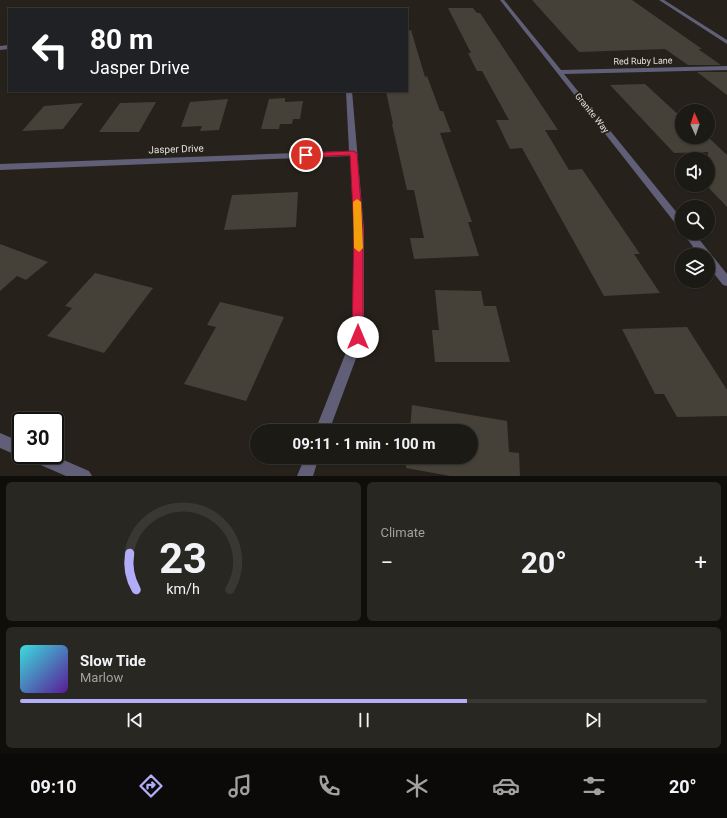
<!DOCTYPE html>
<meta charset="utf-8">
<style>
:root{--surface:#1c1a14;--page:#292722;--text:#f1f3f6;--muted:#a0a1a0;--line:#3a3834;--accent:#b2adf9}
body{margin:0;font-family:Roboto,sans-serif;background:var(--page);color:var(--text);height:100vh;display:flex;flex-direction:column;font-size:15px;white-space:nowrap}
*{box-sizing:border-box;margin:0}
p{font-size:13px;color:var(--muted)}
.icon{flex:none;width:22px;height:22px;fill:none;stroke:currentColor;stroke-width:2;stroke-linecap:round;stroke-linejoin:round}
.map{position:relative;height:476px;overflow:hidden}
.sheet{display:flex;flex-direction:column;gap:6px;padding:6px;background:#0f0e0b;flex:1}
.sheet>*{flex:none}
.hud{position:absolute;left:8px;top:8px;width:400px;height:84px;border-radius:0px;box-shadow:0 1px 3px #0004,0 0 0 1px var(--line);background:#202124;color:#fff;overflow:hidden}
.needle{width:26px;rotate:357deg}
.fabs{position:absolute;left:675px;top:104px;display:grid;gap:8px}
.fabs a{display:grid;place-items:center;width:40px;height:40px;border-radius:50%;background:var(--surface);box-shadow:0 1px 3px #0004,0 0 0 1px var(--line);font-size:20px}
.speed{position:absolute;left:12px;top:412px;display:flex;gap:8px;font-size:20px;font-weight:700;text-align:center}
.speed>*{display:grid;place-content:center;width:52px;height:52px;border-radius:50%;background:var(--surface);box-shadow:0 1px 3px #0004,0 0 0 1px var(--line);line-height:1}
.speed .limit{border:2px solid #111;border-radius:6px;background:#fff;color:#111}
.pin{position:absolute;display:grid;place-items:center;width:34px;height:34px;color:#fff;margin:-17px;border:2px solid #fff;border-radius:50%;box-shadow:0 1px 4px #0007}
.me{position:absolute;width:44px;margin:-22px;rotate:0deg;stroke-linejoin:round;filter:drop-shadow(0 0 3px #0008)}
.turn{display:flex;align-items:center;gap:14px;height:84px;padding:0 16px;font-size:18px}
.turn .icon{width:52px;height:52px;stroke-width:2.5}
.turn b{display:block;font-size:28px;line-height:34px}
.big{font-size:30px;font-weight:700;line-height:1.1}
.sheet .card{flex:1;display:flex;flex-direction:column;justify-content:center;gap:6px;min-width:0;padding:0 14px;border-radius:6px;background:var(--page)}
.sheet .dial{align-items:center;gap:0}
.dial svg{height:104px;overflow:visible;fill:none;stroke:var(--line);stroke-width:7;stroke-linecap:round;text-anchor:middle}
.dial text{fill:var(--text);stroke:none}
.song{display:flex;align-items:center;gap:12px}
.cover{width:48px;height:48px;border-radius:6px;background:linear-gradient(135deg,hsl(180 70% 55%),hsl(270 70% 35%))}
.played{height:4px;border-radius:2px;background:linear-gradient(90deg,var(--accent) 65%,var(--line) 65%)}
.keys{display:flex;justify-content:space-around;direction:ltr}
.heat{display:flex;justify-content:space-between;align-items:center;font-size:22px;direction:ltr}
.sheet .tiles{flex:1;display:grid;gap:6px;grid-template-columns:1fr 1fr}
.card:last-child{grid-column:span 2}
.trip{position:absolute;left:250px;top:424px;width:228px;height:40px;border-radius:20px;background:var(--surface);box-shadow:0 1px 3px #0004,0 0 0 1px var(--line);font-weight:700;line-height:40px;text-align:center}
.dock{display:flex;height:64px;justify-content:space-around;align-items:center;background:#0b0a08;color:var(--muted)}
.dock .icon{width:28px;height:28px}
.dock .selected{color:var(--accent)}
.dock b{font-size:18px;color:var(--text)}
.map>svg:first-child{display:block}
</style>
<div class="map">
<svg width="727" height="476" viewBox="0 0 727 476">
<rect width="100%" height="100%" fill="#26221b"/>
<!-- building -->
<path fill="#454139" d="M532,0H632L702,49H698L721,65H688L665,49L579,52Z
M448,8H473L477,13H480L558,130H545L569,170L582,169L640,254H634L660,293L604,296L522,148L510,149L496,120H509L482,71H477L468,53H471Z
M411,30L425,77L427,76L440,111H443L451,132L440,133L472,222H468L479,256L414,259L410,238H424L414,190H407L392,124H393L386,91H407V31Z
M697,72H727V95Z
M645,84L682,118V137H708L727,155V207L708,187V152L674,153L610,85Z
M285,98V102L303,101L300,119H293L292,124H280L279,129H261L269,99Z
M228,99L219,130L200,131L202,126L181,127L190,102Z
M156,102L139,132H99L120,103Z
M83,103L63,129L22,131L44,106Z
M298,192L296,227L224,230L232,195Z
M0,244L48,262L26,280L17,276L0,291Z
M95,273L153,288L104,353L47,336L72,308L65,306Z
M435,290L481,291L484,306H496L510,362H435L432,330H439Z
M220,302L284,317L246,401L184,384L216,327L207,325Z
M687,327L727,390V416L677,417L664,394H655L622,329Z
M412,405L507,421L509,452L519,453L520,476H450L406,468L407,457H471V431H410Z"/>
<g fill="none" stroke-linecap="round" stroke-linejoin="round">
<!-- street -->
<path fill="#605f77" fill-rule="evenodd" d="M500,0H504L561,70L727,66V70L564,74L682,219V230L679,228Z
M659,0H664L727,40V44Z
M9,45V49L0,50V46Z
M346,91H352L364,230V337L329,431H315L352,337L354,230L350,156L0,170V164L349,151Z
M683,233H694L727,274V286L723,285L708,266V255H699Z
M0,433L21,442V455H26L21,457L0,448Z
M27,455H52L89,471L92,476H66L29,460Z
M305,457H319L313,476H297Z"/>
</g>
<!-- route -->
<path fill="#e11d48" stroke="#92132f" d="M353,151L357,153L363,230V337L362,341L358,342L354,341L352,337L354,230L350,155L306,157L302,155L306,153Z"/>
<!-- slow -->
<path fill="#f59e0b" d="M357,199L361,202L363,248L359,252L354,248L353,202Z"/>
<g text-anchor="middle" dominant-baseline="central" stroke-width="4" stroke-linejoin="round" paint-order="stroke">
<!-- far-street labels -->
<g font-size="9" fill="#e0ded9" stroke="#26221b">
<text transform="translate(643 61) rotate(-1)">Red Ruby Lane</text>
<text transform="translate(592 113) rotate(51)">Granite Way</text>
</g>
<!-- street labels -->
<g font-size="10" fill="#e0ded9" stroke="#26221b">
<text transform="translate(176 149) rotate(-2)">Jasper Drive</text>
</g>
</g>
</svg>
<div class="fabs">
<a><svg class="needle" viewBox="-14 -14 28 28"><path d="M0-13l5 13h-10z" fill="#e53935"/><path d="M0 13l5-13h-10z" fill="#a0a1a0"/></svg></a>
<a><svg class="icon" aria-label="sound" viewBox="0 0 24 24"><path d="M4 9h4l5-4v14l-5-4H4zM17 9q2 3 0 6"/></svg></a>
<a><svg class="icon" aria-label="search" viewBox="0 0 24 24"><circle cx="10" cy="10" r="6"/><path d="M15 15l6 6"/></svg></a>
<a><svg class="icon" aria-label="layers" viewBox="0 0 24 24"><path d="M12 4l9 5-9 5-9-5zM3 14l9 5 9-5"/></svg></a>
</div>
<div class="speed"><div class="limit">30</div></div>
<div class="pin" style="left:306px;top:155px;background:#d93025"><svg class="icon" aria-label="arrive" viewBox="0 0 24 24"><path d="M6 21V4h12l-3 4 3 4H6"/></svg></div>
<svg class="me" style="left:358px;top:337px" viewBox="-20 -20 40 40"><circle r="19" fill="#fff"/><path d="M0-13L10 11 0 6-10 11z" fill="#e11d48"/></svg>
<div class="trip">09:11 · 1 min · 100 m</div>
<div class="hud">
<div class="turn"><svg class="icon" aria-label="left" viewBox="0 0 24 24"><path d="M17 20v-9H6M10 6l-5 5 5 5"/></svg><div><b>80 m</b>Jasper Drive</div></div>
</div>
</div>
<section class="sheet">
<div class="tiles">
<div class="card dial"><svg viewBox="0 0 100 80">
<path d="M14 69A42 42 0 1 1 86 69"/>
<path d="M14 69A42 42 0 0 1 9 41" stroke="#b2adf9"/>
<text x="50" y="56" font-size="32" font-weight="700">23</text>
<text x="50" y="72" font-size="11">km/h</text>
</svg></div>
<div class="card"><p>Climate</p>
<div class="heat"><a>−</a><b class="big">20°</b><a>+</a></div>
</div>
<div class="card">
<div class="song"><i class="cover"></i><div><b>Slow Tide</b><p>Marlow</p></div></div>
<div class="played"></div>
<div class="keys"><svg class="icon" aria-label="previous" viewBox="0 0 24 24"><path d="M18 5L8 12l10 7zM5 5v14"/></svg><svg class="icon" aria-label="pause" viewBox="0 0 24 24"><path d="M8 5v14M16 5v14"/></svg><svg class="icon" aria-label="next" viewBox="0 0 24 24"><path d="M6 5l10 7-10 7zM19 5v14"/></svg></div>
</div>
</div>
</section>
<nav class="dock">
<b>09:10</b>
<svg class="icon selected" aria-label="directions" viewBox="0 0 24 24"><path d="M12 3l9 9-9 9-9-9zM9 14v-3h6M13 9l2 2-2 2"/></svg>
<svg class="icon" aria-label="music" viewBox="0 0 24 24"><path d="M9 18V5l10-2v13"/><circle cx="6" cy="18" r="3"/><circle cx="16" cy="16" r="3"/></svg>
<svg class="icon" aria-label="phone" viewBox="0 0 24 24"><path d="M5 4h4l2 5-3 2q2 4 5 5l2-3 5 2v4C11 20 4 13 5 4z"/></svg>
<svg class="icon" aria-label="climate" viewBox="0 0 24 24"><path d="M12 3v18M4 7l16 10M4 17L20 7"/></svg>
<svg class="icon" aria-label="car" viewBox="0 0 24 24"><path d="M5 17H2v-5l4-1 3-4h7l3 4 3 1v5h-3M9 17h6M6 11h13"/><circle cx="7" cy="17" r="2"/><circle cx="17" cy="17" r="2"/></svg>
<svg class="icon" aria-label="filters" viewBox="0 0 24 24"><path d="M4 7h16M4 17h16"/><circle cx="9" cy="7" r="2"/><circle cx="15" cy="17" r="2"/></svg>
<b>20°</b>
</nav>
